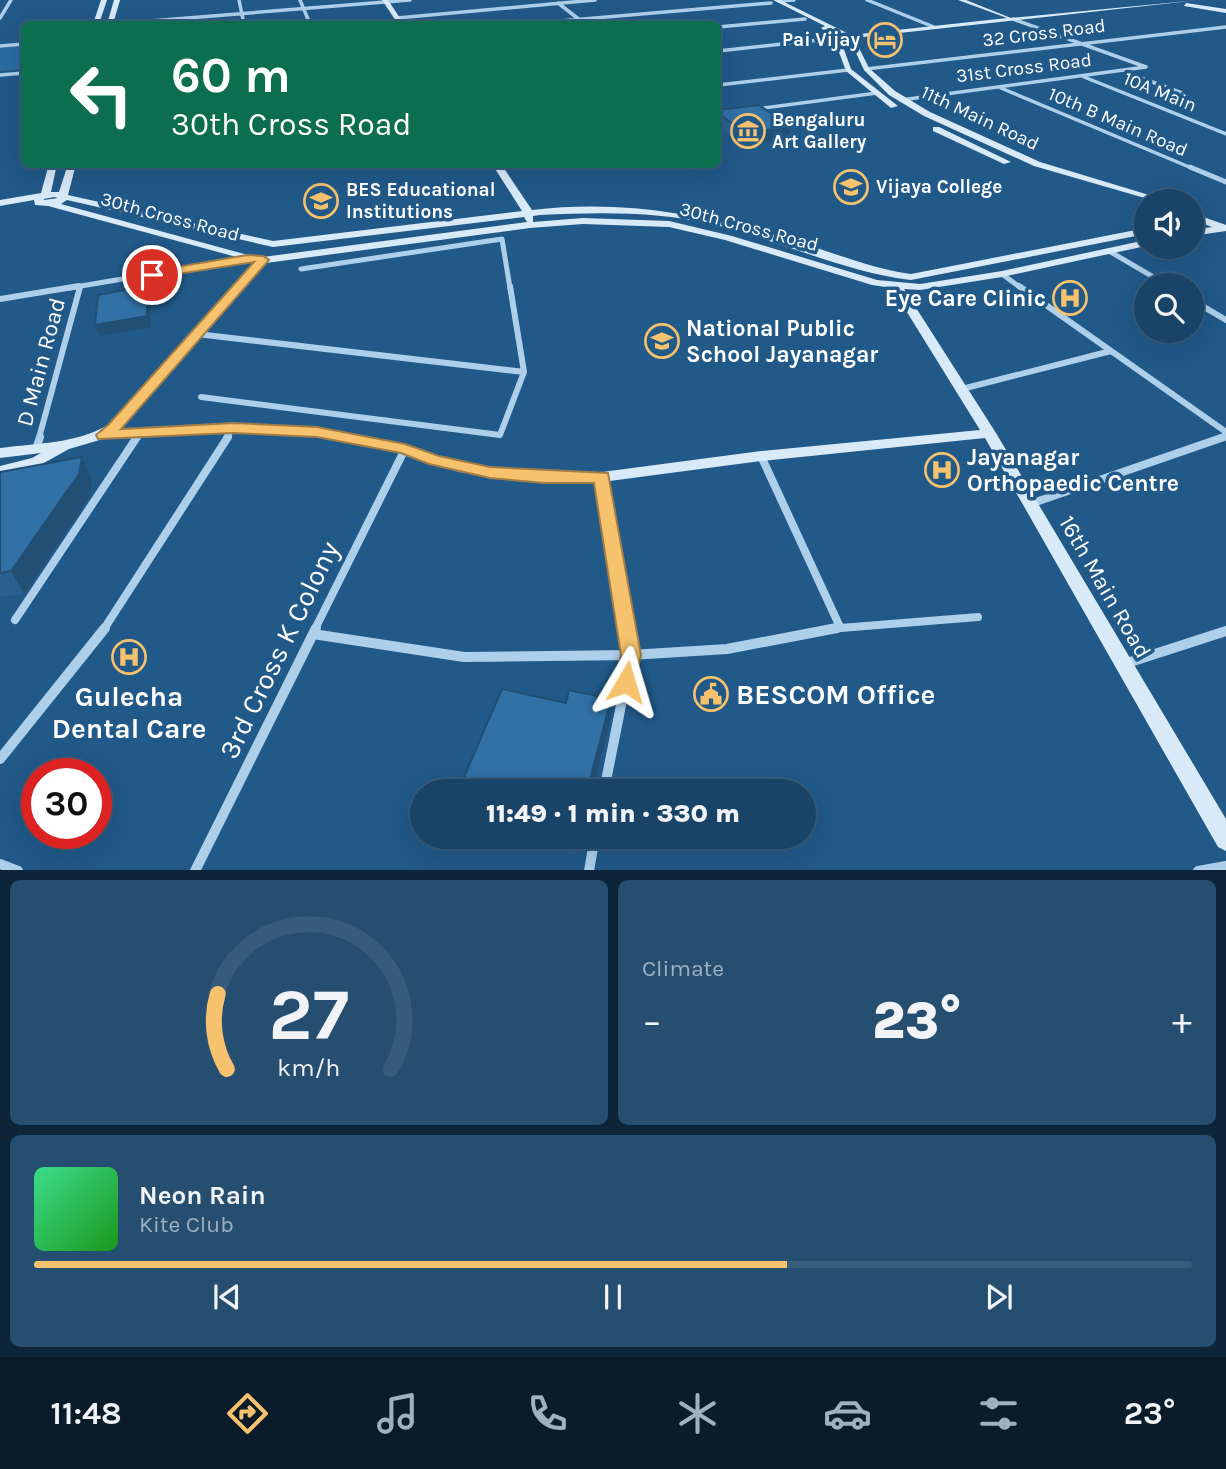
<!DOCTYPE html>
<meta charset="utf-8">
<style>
:root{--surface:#194367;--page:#264e70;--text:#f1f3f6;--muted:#9fb0c0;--line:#375c7b;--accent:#f7c26e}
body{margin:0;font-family:Karla,sans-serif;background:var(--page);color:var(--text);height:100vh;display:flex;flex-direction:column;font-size:26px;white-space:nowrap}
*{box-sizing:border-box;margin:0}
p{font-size:23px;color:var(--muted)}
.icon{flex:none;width:38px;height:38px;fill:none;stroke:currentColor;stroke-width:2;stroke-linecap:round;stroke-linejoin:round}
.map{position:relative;height:870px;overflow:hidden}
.sheet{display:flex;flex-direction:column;gap:10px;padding:10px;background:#0e2539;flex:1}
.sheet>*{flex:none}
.top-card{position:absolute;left:21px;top:21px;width:700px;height:147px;border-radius:10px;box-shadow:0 7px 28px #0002,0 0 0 2px var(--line);background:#0b6e4f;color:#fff;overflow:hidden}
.controls{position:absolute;left:1134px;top:189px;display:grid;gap:14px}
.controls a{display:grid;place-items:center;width:70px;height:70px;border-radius:50%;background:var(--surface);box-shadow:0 7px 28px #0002,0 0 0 2px var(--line);font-size:35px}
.speed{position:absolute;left:21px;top:758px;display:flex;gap:14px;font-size:35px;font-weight:700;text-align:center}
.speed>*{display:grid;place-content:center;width:91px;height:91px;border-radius:50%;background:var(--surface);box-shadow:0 7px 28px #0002,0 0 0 2px var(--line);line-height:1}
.speed .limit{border:10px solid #d22;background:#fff;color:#111}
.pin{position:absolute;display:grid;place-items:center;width:60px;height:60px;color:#fff;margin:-30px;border:4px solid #fff;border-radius:50%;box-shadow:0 2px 7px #0007}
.me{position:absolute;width:77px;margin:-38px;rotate:7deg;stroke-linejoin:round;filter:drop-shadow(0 0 5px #0008)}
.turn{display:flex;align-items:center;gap:24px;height:147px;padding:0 35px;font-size:32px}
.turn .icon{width:91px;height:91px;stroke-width:2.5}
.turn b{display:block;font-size:49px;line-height:60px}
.big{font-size:52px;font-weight:800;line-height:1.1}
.sheet .widget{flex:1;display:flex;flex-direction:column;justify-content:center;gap:10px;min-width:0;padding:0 24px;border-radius:10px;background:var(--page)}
.sheet .dial{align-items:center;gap:0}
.dial svg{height:182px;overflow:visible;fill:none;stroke:var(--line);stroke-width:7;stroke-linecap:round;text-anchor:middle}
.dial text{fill:var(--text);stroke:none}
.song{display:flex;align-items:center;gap:21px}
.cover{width:84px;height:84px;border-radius:10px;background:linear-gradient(135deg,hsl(150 70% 55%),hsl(120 70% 35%))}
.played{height:7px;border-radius:4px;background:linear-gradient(90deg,var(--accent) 65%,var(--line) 65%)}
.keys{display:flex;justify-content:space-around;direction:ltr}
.heat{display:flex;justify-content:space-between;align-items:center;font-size:38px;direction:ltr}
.sheet .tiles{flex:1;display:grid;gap:10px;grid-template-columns:1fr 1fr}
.widget:last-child{grid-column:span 2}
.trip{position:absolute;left:410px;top:779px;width:406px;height:70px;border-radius:35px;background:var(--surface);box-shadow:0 7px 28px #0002,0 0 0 2px var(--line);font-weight:800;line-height:70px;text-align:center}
.tab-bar{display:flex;height:112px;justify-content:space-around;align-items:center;background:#0a1b29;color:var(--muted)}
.tab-bar .icon{width:49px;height:49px}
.tab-bar .active{color:var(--accent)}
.tab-bar b{font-size:32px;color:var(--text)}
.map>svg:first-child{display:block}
</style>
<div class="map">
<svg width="1226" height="871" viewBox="0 0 1226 871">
<rect width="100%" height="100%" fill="#215989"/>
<!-- green -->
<path fill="#2b6ca1" d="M24,46V69L0,71V48Z"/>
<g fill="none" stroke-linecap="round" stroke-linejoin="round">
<!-- street-far4 -->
<path stroke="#adcfea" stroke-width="3.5" d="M239,0L244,24
M300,0L310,24
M867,0L934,27
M779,1L794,0
M558,3L585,24
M0,18L11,0
M397,18L595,0
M1013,19L1146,67
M113,24L410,0
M525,24L771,3
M718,27L805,19
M0,46L24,44
M718,51L837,38
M866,69L1226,27
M1128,73L1182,93
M0,75L24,73
M1084,77L1226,134
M718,85L848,70
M1001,88L1194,169
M901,100L1146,67
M756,109L877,93"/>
<!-- street-far3 -->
<path stroke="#adcfea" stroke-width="5" d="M1190,167L1226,182
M1109,251L1167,285
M301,269L502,239L510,288
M1002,274L1021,288
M69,288L247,258"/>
<!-- street-far2 -->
<path stroke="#adcfea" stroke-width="6" d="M1019,286L1226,432
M0,299L79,286
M1192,300L1226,320
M197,334L524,372
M962,389L1111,351
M201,397L500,435L524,372L510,286
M39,438L80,287
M135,438L139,433
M226,438L233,428
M1219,438L1226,436"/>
<!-- street-far1 -->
<path stroke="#adcfea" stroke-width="8" d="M37,446L40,437
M761,456L840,627
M602,477L627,629
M1030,504L1224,437
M15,620L137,437
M104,629L228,437
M315,629L405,449
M828,629L978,617"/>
<!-- street -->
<path stroke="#adcfea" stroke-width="10" d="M313,634L464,657L631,655L727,649L837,628
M1124,664L1226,631
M0,759L105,628
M604,791L631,655L627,628
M0,864L18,871
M195,871L316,628
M589,871L595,836
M1198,871L1226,866"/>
<!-- secondary -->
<path fill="#d8e9f8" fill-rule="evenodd" d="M101,0H107L99,24H93Z
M114,0H120L113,24H107Z
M382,0H388L404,24H398Z
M773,0H780L851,35L1007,18L958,0H966L1011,18L1199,0L854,38L869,68L895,91L930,112L1040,162L1169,201H1155L1034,166L924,116L889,95L864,70L849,38H843V36L827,28L840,38L851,69L898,106L891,108L846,71L834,39L821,28L825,26Z
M1186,3L1226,9V13L1184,6Z
M933,127H939L1011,162L1004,164L933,131Z
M49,164H57L51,192H59L68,164H76L68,195L273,241L522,211L492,164H501L532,210C624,199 704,215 792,240C832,252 869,268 911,274L1146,228V234L911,280C844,272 781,241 716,225C657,211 599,212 540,215L533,216V222L583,218L669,221L732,236L877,280L920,284L1002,271L1146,240V246L1002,277L920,290L904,289L996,433L1226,819V851L1218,847L985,438L761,461L602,482L545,483L459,472L402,453L317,436L233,432L103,439L69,449L42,464L0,476V466L32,458L41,453L0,458V448C37,443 75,444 108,425L255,262L48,206L35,205L34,200L0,206V200L41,193ZM54,197L58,198L44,200V199ZM67,200L273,247L524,217L527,222L263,257L248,255L61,204ZM583,224L669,227L725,240L872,285L892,288L980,430L761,451L602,472L545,473L461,463L405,445L317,428L233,424L119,430L266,263L530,228Z
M1192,213L1226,225V231L1192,236V230L1212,227L1192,219Z"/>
</g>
<!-- wall -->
<path fill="#2a618f" d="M718,110L790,139L744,146L718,126Z
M0,472L92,479L90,496L24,594L0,597Z
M505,836H581L576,854Z"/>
<!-- shaded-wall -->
<path fill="#224f74" d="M791,127L790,139L744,146L745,133Z
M147,286L151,297V327L100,336L95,325Z
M82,457L92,479L90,496L24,594L11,571Z
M611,699V718L592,791H587Z
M575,836H581L576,854Z"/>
<!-- building -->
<path fill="#3171a6" stroke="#224f74" stroke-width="2" d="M759,105L791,127L745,133L718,113V110Z
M147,286V316L95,325L98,295Z
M82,457L79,474L11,571L0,573V472Z
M502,689L566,703L569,690L611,699L587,791H458Z"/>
<!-- route -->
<path fill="#f7c26e" stroke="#a17e48" stroke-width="2" d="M247,255L263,256L269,260L121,429L233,423L317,427L405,444L439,456L490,467L608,473L641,655L633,689L626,691L618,689L615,682L621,655L594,483H545L490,478L429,464L401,453L317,437L233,433L98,439L96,435L108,425L254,262L152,278L147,277V272Z"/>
<!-- icons -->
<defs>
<g id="hotel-ring" transform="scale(1.75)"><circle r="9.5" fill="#215989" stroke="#f7c26e" stroke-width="1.5"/><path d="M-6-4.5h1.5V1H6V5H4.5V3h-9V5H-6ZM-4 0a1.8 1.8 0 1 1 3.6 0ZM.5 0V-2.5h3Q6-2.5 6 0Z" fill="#f7c26e"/></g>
<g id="museum-ring" transform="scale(1.75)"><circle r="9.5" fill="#215989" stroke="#f7c26e" stroke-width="1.5"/><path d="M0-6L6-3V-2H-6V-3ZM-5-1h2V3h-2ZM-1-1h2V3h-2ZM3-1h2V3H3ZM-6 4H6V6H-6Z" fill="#f7c26e"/></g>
<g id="university-ring" transform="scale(1.75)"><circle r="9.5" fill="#215989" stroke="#f7c26e" stroke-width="1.5"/><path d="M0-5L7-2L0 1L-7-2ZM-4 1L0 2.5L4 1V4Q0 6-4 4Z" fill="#f7c26e"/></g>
<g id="hospital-ring" transform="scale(1.75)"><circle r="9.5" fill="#215989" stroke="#f7c26e" stroke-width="1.5"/><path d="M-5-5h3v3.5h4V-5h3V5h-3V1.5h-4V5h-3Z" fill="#f7c26e"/></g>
<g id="school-ring" transform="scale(1.75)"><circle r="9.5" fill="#215989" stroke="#f7c26e" stroke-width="1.5"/><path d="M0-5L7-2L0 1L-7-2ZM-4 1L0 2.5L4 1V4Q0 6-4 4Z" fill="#f7c26e"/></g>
<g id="civic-ring" transform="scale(1.75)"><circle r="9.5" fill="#215989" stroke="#f7c26e" stroke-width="1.5"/><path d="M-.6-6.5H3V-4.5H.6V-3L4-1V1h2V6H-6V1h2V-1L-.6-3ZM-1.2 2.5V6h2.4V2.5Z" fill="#f7c26e"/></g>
</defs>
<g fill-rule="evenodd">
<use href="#hotel-ring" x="885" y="40"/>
<use href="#museum-ring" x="748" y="131"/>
<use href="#university-ring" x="851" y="187"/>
<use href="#university-ring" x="321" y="201"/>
<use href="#hospital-ring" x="1070" y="298"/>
<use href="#school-ring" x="662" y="341"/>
<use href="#hospital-ring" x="942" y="470"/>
<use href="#hospital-ring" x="129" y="657"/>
<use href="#civic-ring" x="711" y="694"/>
</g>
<g text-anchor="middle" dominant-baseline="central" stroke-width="7" stroke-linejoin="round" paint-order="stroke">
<!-- far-street labels -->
<g font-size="19" fill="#fff" stroke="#215989">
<text transform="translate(1044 33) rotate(-7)">32 Cross Road</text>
<text transform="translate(1024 68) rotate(-7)">31st Cross Road</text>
<text transform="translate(1160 92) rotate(22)">10A Main</text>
<text transform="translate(980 118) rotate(25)">11th Main Road</text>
<text transform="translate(1118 122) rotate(23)">10th B Main Road</text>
<text transform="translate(170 217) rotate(15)">30th Cross Road</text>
<text transform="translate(749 227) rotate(15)">30th Cross Road</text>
</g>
<!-- far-poi labels -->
<g font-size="19" font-weight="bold" fill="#fff" stroke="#215989" text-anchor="start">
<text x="860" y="40" text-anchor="end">Pai Vijay</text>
<text x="772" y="120">Bengaluru<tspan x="772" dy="22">Art Gallery</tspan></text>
<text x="876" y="187">Vijaya College</text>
<text x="346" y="190">BES Educational<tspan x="346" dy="22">Institutions</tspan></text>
</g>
<!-- poi labels -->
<g font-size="23" font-weight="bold" fill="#fff" stroke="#215989" text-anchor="start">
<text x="1046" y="298" text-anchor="end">Eye Care Clinic</text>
<text x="686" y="328">National Public<tspan x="686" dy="26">School Jayanagar</tspan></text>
<text x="967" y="457">Jayanagar<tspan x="967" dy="26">Orthopaedic Centre</tspan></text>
</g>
<!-- street labels -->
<g font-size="23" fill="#fff" stroke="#215989">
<text transform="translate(41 362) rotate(-75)">D Main Road</text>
<text transform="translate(1105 587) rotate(60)">16th Main Road</text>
</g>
<!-- near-street labels -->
<g font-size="28" fill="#fff" stroke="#215989">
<text transform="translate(279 650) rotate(-64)">3rd Cross K Colony</text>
</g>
<!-- near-poi labels -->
<g font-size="28" font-weight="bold" fill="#fff" stroke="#215989" text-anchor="start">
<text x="736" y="694">BESCOM Office</text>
<text x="129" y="696" text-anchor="middle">Gulecha<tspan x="129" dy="32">Dental Care</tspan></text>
</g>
</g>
</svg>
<div class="controls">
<a><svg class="icon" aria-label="sound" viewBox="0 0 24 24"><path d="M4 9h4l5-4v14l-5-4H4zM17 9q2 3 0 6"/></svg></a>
<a><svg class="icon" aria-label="search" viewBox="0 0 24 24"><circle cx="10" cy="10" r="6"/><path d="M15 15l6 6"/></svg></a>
</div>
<div class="speed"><div class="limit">30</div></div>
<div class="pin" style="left:152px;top:275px;background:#d93025"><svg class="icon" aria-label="arrive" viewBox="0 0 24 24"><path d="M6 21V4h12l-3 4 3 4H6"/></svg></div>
<svg class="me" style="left:626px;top:682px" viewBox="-20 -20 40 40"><path d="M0-17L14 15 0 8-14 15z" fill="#f7c26e" stroke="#fff" stroke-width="4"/></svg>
<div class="trip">11:49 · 1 min · 330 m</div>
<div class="top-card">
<div class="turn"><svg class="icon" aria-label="left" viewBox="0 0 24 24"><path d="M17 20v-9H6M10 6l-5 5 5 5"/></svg><div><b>60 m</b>30th Cross Road</div></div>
</div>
</div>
<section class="sheet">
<div class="tiles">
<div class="widget dial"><svg viewBox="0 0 100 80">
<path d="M14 69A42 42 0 1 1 86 69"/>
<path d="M14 69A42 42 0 0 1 10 36" stroke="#f7c26e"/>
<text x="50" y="56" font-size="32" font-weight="700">27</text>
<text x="50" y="72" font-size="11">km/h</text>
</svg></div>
<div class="widget"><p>Climate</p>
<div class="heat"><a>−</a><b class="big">23°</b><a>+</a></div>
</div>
<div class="widget">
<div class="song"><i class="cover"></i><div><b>Neon Rain</b><p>Kite Club</p></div></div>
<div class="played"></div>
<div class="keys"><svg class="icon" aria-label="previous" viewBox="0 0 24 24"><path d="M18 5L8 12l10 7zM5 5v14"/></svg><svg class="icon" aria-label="pause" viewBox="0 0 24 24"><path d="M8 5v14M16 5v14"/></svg><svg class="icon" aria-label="next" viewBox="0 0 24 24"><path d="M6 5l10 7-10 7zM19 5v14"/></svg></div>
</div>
</div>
</section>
<nav class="tab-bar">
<b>11:48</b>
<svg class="icon active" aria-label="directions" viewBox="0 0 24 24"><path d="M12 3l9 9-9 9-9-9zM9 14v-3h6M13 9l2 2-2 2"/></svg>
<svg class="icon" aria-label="music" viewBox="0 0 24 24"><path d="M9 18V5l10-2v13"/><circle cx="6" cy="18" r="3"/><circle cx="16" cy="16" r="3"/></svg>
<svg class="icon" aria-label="phone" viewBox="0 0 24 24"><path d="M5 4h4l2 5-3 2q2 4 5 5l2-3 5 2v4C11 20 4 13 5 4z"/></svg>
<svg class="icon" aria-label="climate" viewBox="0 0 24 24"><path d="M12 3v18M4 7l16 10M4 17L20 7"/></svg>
<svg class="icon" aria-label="car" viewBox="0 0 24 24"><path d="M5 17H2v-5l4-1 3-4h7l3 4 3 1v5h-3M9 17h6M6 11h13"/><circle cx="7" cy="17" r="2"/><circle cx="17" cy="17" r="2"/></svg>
<svg class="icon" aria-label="filters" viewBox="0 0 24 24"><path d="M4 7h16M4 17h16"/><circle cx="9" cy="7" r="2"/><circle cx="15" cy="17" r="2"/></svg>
<b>23°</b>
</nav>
